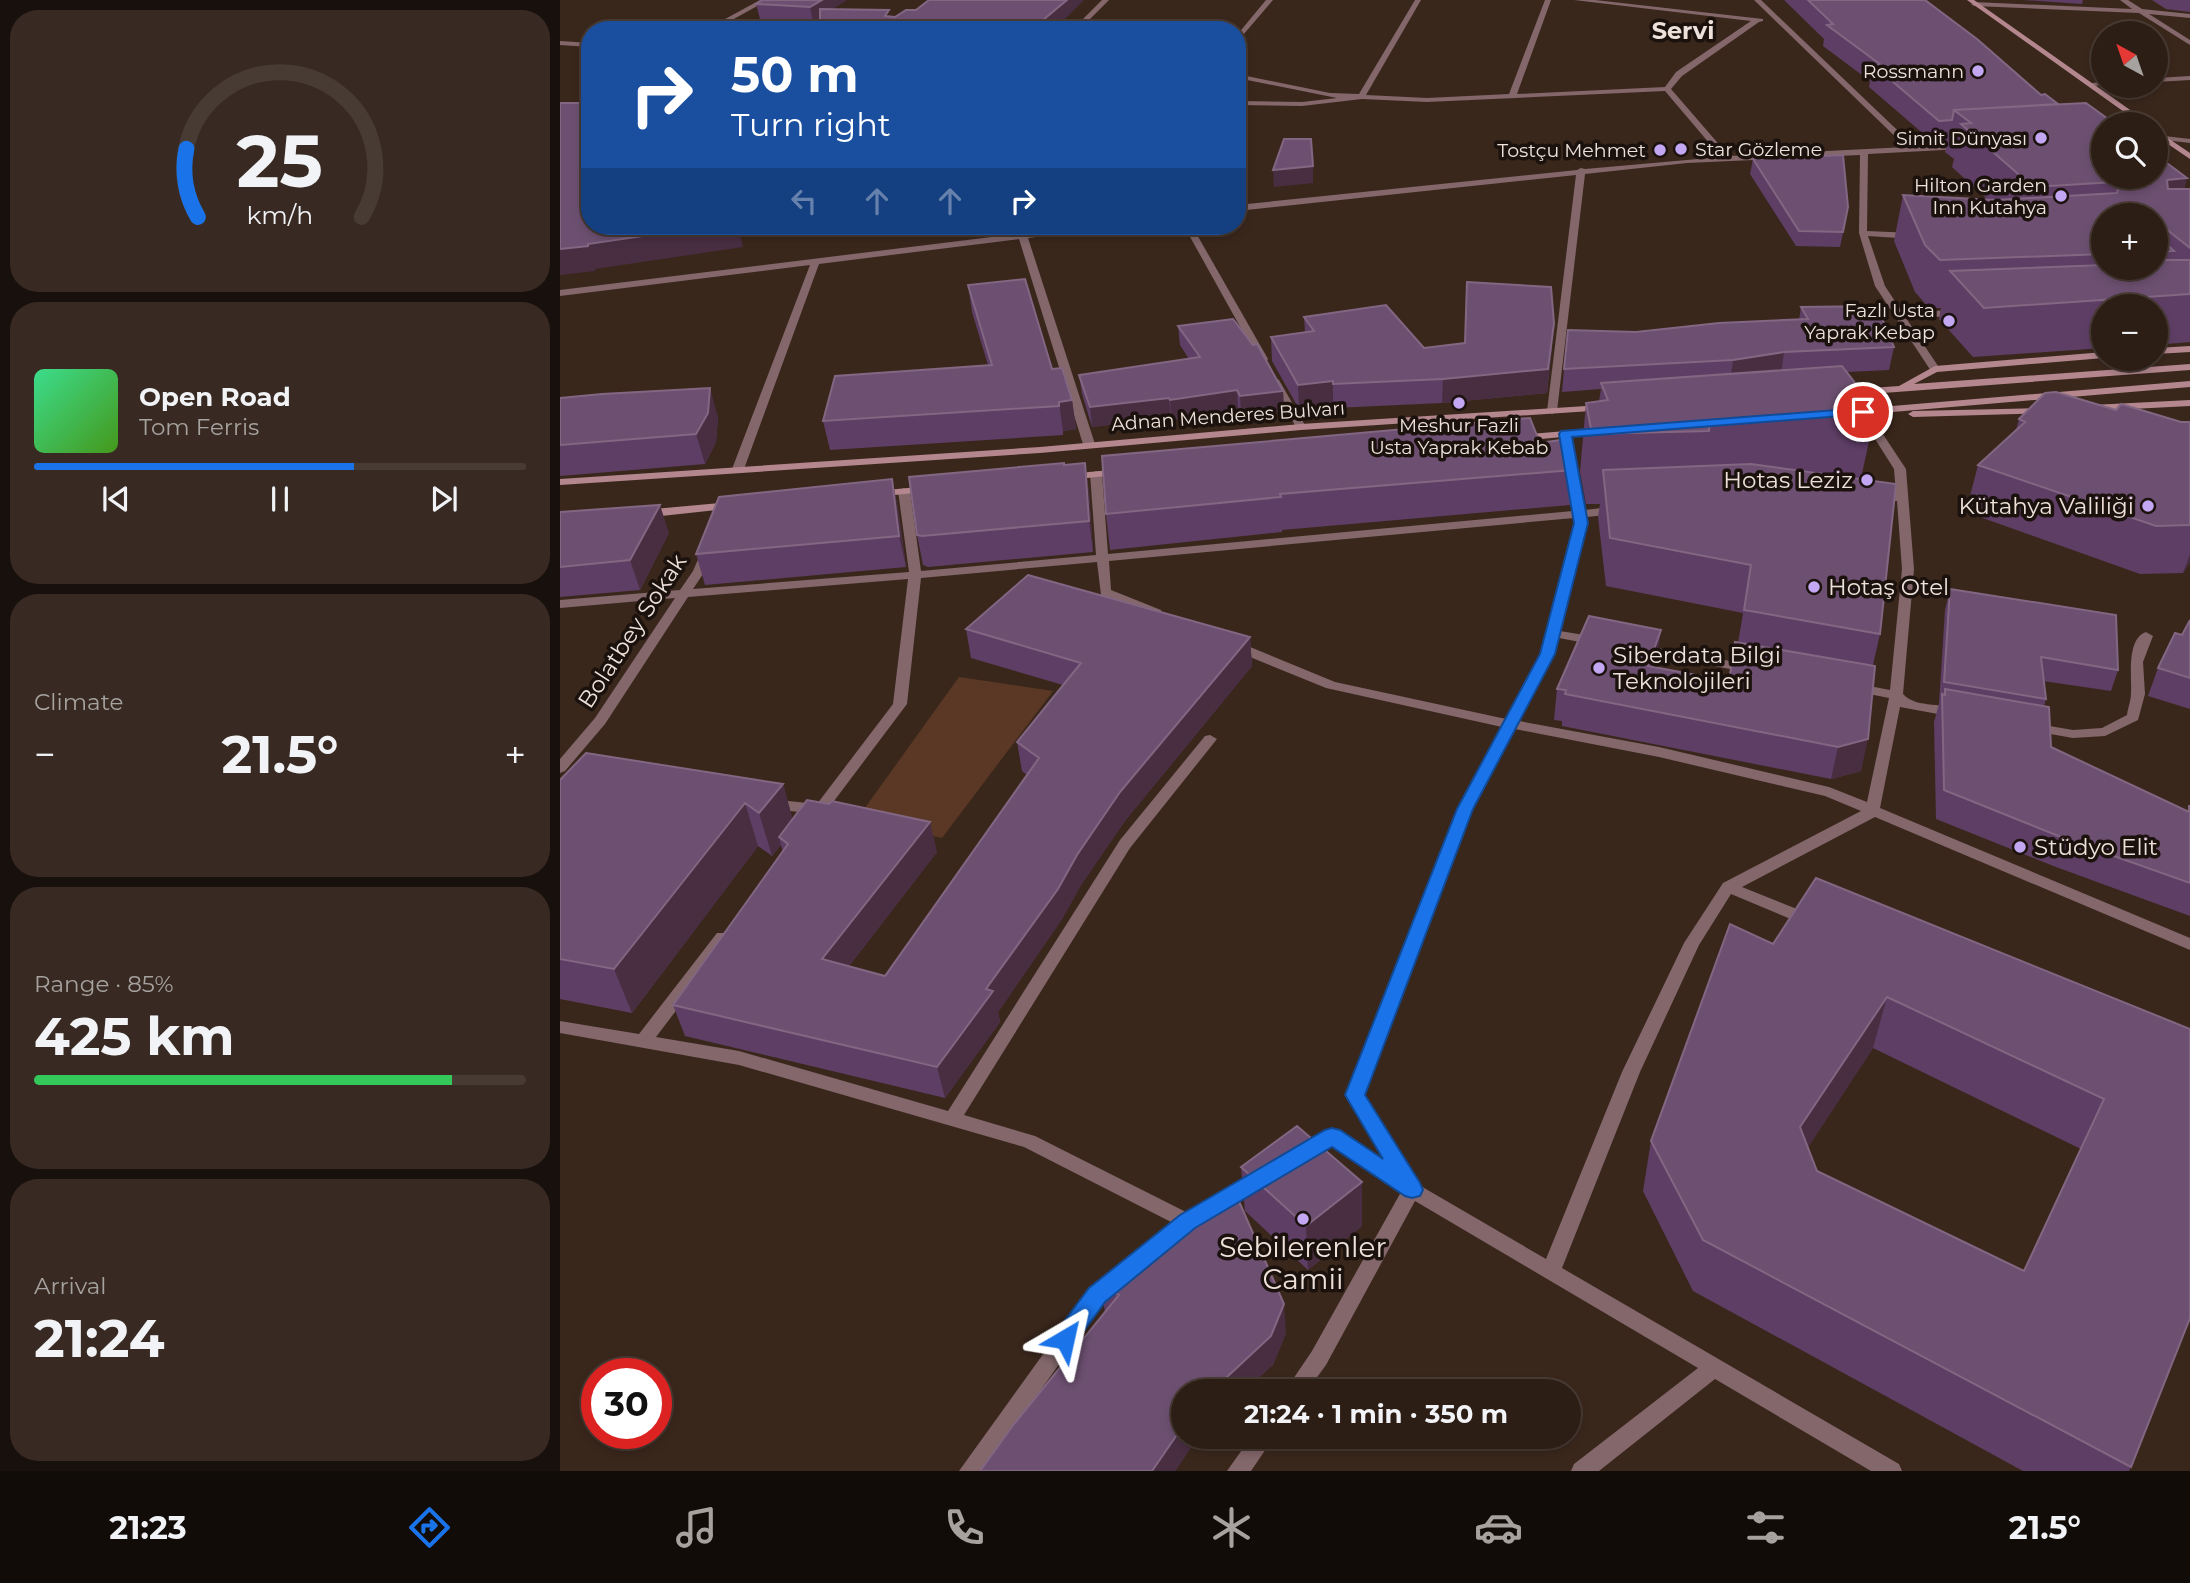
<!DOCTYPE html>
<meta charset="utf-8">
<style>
:root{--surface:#2c1d15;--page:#382a22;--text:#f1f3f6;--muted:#a6a2a0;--line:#483b34;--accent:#1a73e8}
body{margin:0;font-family:Montserrat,sans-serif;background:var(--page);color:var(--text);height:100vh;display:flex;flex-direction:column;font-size:26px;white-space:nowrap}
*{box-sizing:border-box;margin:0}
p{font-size:23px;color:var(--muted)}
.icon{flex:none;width:38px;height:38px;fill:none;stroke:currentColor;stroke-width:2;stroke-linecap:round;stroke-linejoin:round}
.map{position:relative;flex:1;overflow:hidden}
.details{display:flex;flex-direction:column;gap:10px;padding:10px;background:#18100c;width:560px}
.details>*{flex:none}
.banner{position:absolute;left:21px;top:21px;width:665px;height:214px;border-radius:28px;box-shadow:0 4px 10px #0003,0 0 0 2px var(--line);background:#1a4fa0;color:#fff;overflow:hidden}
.needle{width:46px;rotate:320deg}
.buttons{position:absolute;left:1531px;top:21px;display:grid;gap:14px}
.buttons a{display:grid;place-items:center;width:77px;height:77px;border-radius:50%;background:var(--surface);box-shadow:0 4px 10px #0003,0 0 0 2px var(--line);font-size:35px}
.speed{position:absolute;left:21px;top:1358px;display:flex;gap:14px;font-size:35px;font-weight:700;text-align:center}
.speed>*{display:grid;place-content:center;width:91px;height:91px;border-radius:50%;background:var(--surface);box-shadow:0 4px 10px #0003,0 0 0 2px var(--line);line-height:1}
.speed .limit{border:10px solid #d22;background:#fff;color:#111}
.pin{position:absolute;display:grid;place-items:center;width:60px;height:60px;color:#fff;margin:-30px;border:4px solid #fff;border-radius:50%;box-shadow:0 2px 7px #0007}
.me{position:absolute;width:77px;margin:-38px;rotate:36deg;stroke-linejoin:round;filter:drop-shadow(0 0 5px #0008)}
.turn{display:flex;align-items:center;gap:24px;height:147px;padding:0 35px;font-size:32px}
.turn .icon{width:91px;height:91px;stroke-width:2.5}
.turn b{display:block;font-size:49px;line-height:60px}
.lanes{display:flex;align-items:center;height:66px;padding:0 35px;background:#0003;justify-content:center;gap:35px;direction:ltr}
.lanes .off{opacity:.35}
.big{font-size:52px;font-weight:700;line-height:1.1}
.details .card{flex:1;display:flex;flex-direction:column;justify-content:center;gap:10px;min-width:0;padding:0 24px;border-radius:28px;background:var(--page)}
.details .dial{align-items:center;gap:0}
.dial svg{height:182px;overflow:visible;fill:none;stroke:var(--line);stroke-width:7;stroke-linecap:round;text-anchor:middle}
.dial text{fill:var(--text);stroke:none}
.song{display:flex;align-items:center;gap:21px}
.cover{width:84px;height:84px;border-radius:10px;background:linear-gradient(135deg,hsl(150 70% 55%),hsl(100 70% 35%))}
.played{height:7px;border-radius:4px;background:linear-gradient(90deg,var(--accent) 65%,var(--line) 65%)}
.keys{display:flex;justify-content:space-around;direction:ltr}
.heat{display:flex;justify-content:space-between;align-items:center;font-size:38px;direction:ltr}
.charge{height:10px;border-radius:5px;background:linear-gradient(90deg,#34c759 85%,var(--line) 0)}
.trip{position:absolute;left:611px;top:1379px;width:410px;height:70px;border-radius:35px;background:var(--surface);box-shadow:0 4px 10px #0003,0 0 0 2px var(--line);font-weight:700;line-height:70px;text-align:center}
.tab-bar{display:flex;height:112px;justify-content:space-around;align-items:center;background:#120c08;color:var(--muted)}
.tab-bar .icon{width:49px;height:49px}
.tab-bar .on{color:var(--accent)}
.tab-bar b{font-size:32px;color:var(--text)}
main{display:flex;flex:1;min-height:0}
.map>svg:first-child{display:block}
</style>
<main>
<section class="details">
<div class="card dial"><svg viewBox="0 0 100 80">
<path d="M14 69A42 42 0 1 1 86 69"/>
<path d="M14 69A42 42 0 0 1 9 39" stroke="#1a73e8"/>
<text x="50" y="56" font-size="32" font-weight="700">25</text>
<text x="50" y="72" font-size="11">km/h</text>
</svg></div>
<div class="card">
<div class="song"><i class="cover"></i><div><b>Open Road</b><p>Tom Ferris</p></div></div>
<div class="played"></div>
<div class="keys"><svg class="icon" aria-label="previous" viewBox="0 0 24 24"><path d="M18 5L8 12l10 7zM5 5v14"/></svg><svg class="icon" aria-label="pause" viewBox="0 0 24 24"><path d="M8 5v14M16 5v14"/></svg><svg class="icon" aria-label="next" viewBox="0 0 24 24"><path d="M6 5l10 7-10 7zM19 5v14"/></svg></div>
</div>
<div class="card"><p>Climate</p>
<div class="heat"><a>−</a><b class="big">21.5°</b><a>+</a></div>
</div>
<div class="card"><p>Range · 85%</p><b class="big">425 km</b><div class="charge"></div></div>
<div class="card"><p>Arrival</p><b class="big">21:24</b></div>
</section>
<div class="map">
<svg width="1630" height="1471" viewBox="0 0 1630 1471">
<rect width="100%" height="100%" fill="#3a271c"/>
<!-- green -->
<path fill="#5a3825" d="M399,677L493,691L382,838L297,819Z"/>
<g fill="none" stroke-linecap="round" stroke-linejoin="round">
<!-- minor -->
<path fill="#83676b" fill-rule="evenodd" d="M200,0H208L154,30H145Z
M542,0H549L519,30H512Z
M706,0H713L677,42V35Z
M855,0H861L806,95L867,98L949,94L985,0H991L957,94L1105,87L1116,72L1191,21L1014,0H1035L1203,19V21L1199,22L1122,76L1111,89L1169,156L1346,147L1194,0H1201L1355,147L1402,145L1406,147L1402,149L1308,154L1307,231L1353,233L1357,236L1353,239L1308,236L1325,286L1342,312L1399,310L1404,313L1399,316L1346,318L1380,369L1379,371H1371L1315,286L1299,233L1300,155L1127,163L1025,174L997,411L992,414L987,411L1016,175L677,211V205L1017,170L1021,168L1025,169L1161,157L1105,91L867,102L802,99L742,106L677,105V101L742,102L777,98L677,78V74L770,93L799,94Z
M1560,0H1568L1582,9L1630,14V18L1589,14L1630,40V45L1579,13L1414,6L1411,4L1414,2L1572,9Z
M0,41L30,43V47L0,45Z
M1630,76V80L1596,82V78Z
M1544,81V85L1532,86L1528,84Z
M1596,135L1630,139V143L1596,139Z
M521,226H545L541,229L468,238L535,444L529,447L523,444L459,239L259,264L184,469L178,472L172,469L250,265L0,296V290Z
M624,226H632L708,359L707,361L698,359Z
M714,377L719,380L746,427L745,429H737L736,427L709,380Z
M1303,409L1307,410L1346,469L1354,569L1343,694C1358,710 1385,700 1401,713L1394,717L1340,707L1320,808L1630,938V950L1315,817L1182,887L1257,917L1259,921L1257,925H1245L1171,894L1139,945L1080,1072L1002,1268L1339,1464L1342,1471H1311L1155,1379L1039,1471H1011L1014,1464L1138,1368L855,1201L766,1365L747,1391H725L752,1351L841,1192L772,1145L744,1160L738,1158L735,1153L738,1148L772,1129L826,1163L786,1095L898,809L942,727L766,688L668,648L666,645L668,642H678L775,682L946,719L981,654L1015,523L1014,518L549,561L551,590L601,610L602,613L596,617L541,595L537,562L361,578L347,704L259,821L254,823L247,818L250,813L209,809L202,804L209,799L257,804L333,704L348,579L128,597L45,724L5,771L0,773V759L35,718L115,598L0,608V600L120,590L133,571L143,548H151L153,551L145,571L133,589L349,572L338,491L344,488L350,491L361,571L536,555L530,474L536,471L542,474L548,554L1013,511L1001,434L1006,431L1011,434L1025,510L1058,506L1064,510L1058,514L1026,517L1027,523L1000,631L1036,637L1043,641L1036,645L999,638L995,654L959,721L1099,747L1269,787L1307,802L1329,698L1289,690L1287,687L1294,683L1330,690L1342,569L1337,501H1316L1310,498L1316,495L1336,494L1334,469L1298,412ZM955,729L1099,757L1265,796L1301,811L1163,883L1124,943L1062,1072L986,1259L859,1185L804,1095L912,809Z
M1586,632L1593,636L1583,662L1585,694L1578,720L1545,736L1513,738L1467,730L1465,727L1467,724L1472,723L1513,730L1542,728L1567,715C1568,708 1571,700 1571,693C1572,677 1566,639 1586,632Z
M1080,645L1187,664L1194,668L1187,672L1075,652L1073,649Z
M650,735L657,739L570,848L404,1115L475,1136L628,1213L692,1175L699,1172L706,1175L708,1180L706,1185L635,1228L544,1301L423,1471H399L530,1289L613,1223L464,1147L179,1065L0,1033V1021L79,1034L157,933H169L171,937L169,941L96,1037L179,1051L388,1111L560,840L645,736Z
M691,1437H714L691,1471H667Z"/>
<!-- secondary -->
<path fill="#b4878f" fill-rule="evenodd" d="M1407,0H1414L1590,124H1581Z
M1596,130L1630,153V159L1596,136Z
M1630,346V352L1596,354V348Z
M1544,352V358L1377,372L1354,384L1630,364V370L1283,396L1278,393L1283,390L1339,386L1375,366Z
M1630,381V387L1297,415L1292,412L1297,409Z
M1630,400V406L1532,411L1527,408L1532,405Z
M1042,405L1046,406V410L741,430L480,453L0,485V479L480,447L741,424Z
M1483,408L1487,409V413L1353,417L1348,414L1353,411Z
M1042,428L1047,431L1046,433L958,441L952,438L958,435Z
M561,469L567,472L565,474L508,480L502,477L508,474Z
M369,486L375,489L373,491L316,497L310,494L316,491Z
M171,502L175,504V508L83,518L77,514L83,510Z"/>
</g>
<!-- wall -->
<path fill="#5e3e65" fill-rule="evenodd" d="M203,0L330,17L511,13L492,30H260V17L253,22L200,19L196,4Z
M1224,0H1365L1481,95L1627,178L1624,189H1630V342L1596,345V306H1544V348L1413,357L1379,319L1381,308H1369L1355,292L1334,241L1343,195L1427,199L1392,167L1394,159L1385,152L1387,143H1374L1309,87L1310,81L1263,46L1264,39ZM1544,215H1596V268H1544Z
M1463,0H1523L1522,4Z
M1592,0H1630V12L1606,9Z
M1193,159L1285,223L1280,247L1236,246L1190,174Z
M408,285L492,369L512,400L516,429L503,431V435L270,450L263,421L428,365L412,312Z
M1241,307L1334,347L1329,370L1287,372L1316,410L1301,478L1298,479L1320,634L1313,665L1301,771L1271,779L1002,726V721L994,720L997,689L1097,661L1095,667L1169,681L1175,642L1178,643L1183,613L1046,586L1038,517L1040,504H1026L1020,472L1026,403L1039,401L1041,389L1002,392L1004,369L1076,332L1239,320Z
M744,317L864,348L992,347L987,393L882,403L774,408L773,406L739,409L712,361L711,337L745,332Z
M618,326L723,391L724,411L681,415L678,409L612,420L611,417L532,427L522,394L519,375L629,359L620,345Z
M0,398L158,417L156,442L145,464L0,476Z
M1556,410L1621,422H1630V562L1623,573L1580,574L1406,512L1418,465L1456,430L1459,419Z
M980,443L1013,470L1010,505L722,530V532L550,550L546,514Z
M525,463L529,493L533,552L368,567L363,565L357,535L504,465Z
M332,479L338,509L346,567L145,585L136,554Z
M0,512L109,533L80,590L0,597Z
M1390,589L1558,670L1551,691L1483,681L1486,699L1484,706L1491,747L1627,811L1629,806H1630V916L1496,867L1376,819L1374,722L1379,704L1385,610Z
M1630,620V709L1588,696L1598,668L1622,635Z
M406,629L690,637L692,666L564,822L521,885L502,919L438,1012L440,1022L385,1098L125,1036L113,1005L223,852L221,845L212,856L198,846L72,1013L0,999V780L223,784L232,819L377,852L289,966L325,976L467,775L462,771L457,742L503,685L411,658Z
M1213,944L1630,1029L1571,1467L1569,1471H1463L1133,1291L1083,1191L1091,1141ZM1313,1048L1521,1149L1464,1271L1257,1171L1248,1147Z
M681,1167L802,1226L748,1270L685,1211Z
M541,1287L726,1333L713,1365L623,1437H638L615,1471H420L545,1312Z"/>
<!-- shaded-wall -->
<path fill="#492e42" d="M262,0H287L253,22L250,7Z
M507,0H524L511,13L492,30H471Z
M753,166V183L714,187L713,170Z
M1627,178L1613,223L1601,225L1607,180Z
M151,226H178L183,247L35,269V271L0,275V249Z
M994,323L987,393L882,403L883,379Z
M1224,352L1221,375L1170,382L1173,360Z
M773,381V406L739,409L738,385Z
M150,388L158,417L156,442L145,464L136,434Z
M677,390L678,409L612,420L610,400Z
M723,391L724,411L681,415L680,396Z
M609,398L611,417L532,427L530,407Z
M512,400L516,429L503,431L499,402Z
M525,463L529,493L533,552L529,521Z
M332,479L338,509L346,567L339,536Z
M100,505L109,533L80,590L70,560Z
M1630,554V562L1623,573Z
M1101,630L1097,661L1084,697L1088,666Z
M690,637L692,666L564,822L521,885L502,919L438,1012L440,1022L385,1098L377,1067L426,989L560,792Z
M1308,739L1301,771L1271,779L1278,747Z
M223,784L235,827L219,837L221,845L212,856L199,813Z
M185,803L198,846L72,1013L54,969Z
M370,822L377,852L271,989L262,959Z
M1327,997L1313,1048L1228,1178L1240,1127Z
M802,1182V1226L748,1270L746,1226Z
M724,1304L726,1333L713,1365L685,1391H652Z
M623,1426V1437H638L615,1471H592Z"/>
<!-- building -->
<path fill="#6d5071" stroke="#826682" stroke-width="2" fill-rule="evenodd" d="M203,0H262L250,7L196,4Z
M369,0H507L471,30H260V9L329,10L325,16L335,17L346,10H356Z
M1248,0H1365L1417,39L1481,95L1485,94L1498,104L1394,110L1392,120L1379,121L1313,65H1321L1267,25L1273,24Z
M0,103H30V226H151L28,244V246L0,249Z
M1526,103L1555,124H1544V177H1596V155L1627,178L1607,180L1608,189H1630V248L1596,221V215H1544V254L1380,260L1365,245L1343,195L1435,200L1557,193L1559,185L1556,182L1473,187L1401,124L1411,123L1394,110Z
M724,139H751L753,166L713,170Z
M1283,155L1288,207L1283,232L1239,231L1193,159Z
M1596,235L1614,251L1596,252Z
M1596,260H1630V294L1424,308L1390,271L1544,265V268H1596Z
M465,279L492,369L502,368L512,400L499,402V406L263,421L275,376L432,365L408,285Z
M907,282L991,287L994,323L988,369L883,379L773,384V381L738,385L711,337L754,331L744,317L826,305L864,348L905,343Z
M1317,306L1334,347L1224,352L1173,360L1004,369L1008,330L1076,332L1159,323L1248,319L1241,307Z
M673,319L693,345L697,344L723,391L680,396L677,390L610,400L609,398L530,407L519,375L640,357L618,326Z
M1282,366L1316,410L1150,421L1149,431L1032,434L1026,403L1048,400L1041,383Z
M150,388L148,413L136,434L0,445V398L42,394Z
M1496,392L1556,410L1561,404L1621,422H1630V525L1596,526L1418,465L1465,422L1459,419L1485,393Z
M970,418L980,443L1008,439L1013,470L720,494L721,497L546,514L542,456Z
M504,463V465L525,463L529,521L362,536L357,535L349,477Z
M1191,464L1336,484L1320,634L1184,610L1191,565L1050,538L1043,470Z
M332,479L339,536L136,554L159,497Z
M100,505L70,560L0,567V512Z
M468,575L690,637L560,792L517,855L498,889L426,989L433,991L377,1067L113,1005L228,844L219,837L247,800L269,804L272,801L370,822L262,959L325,976L479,758L457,742L521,663L406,629Z
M1390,589L1556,615L1558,670L1481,657L1486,699L1384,682Z
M1029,616L1101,630L1088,666L1169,681L1175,642L1315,666L1308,739L1278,747L1005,694L1006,690L997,689Z
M1630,620V678L1598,668L1615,633L1622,635Z
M1385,689L1489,707L1491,747L1629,812V806H1630V883L1506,839L1384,790L1382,694L1385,695Z
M26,753L223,784L199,813L185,803L54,969L0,959V780Z
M1256,878L1630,1029V1318L1571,1467L1143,1240L1091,1141L1170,924L1213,944ZM1327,997L1544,1099L1464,1271L1257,1171L1240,1127Z
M737,1126L802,1182L746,1226L681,1167Z
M678,1199L724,1304L711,1336L652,1391H623V1426L592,1471H420L454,1424L559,1295L541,1287L599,1247Z"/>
<!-- route -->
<path fill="#1a73e8" stroke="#114b97" stroke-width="2" d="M1303,408L1307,409V414L1012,437L1028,523L995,654L913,809L805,1095L860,1183L863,1190L860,1196L852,1198L845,1196L772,1147L635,1228L545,1302L513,1346L505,1349L497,1346L494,1339L497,1331L529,1288L620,1215L765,1130L772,1128L780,1130L823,1159L785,1095L897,809L980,654L1014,523L999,434L1001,431Z"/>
<!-- markers -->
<g fill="#c3a7f2" stroke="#1b120d" stroke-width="2.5">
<circle cx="1418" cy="71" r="7"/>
<circle cx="1481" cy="138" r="7"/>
<circle cx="1121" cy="149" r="7"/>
<circle cx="1100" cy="150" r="7"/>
<circle cx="1501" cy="196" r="7"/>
<circle cx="1389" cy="321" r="7"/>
<circle cx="899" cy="403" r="7"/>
<circle cx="1307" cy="480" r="7"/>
<circle cx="1588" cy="506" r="7"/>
<circle cx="1254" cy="587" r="7"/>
<circle cx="1039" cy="668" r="7"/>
<circle cx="1460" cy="847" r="7"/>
<circle cx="743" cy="1219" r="7"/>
</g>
<g text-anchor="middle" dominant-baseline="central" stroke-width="7" stroke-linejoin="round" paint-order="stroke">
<!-- far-poi labels -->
<g font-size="19" fill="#eee1da" stroke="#1b120d" text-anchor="end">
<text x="1404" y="71">Rossmann</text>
<text x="1467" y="138">Simit Dünyası</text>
<text x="1135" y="149" text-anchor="start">Star Gözleme</text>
<text x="1086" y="150">Tostçu Mehmet</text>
<text x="1487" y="185">Hilton Garden<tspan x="1487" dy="22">Inn Kutahya</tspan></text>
<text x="1375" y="310">Fazlı Usta<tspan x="1375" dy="22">Yaprak Kebap</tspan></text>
<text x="899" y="425" text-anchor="middle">Meshur Fazli<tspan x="899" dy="22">Usta Yaprak Kebab</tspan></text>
</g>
<!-- far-street labels -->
<g font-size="19" fill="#eee1da" stroke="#1b120d">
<text transform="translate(668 416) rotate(-4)">Adnan Menderes Bulvarı</text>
</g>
<!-- poi labels -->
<g font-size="23" fill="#eee1da" stroke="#1b120d" text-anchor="start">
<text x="1293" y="480" text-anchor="end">Hotas Leziz</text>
<text x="1574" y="506" text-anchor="end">Kütahya Valiliği</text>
<text x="1268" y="587">Hotaş Otel</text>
<text x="1053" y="655">Siberdata Bilgi<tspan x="1053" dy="26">Teknolojileri</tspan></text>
<text x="1474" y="847">Stüdyo Elit</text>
</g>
<!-- street labels -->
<g font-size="23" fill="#eee1da" stroke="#1b120d">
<text transform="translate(72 631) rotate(-57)">Bolatbey Sokak</text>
</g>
<!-- far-district labels -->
<g font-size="24" font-weight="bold" fill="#eee1da" stroke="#1b120d">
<text x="1123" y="30">Servi</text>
</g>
<!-- near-poi labels -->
<g font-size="28" fill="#eee1da" stroke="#1b120d">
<text x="743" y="1247">Sebilerenler<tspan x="743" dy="32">Camii</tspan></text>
</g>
</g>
</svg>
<div class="buttons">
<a><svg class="needle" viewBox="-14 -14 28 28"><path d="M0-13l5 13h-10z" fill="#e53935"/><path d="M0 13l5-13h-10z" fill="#a6a2a0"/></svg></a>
<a><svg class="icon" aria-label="search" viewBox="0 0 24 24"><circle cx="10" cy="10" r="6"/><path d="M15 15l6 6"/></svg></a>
<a>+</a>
<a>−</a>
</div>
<div class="speed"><div class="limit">30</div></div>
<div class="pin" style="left:1303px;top:412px;background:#d93025"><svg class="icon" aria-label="arrive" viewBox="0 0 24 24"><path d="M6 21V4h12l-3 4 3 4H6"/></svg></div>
<svg class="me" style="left:505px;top:1339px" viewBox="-20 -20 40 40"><path d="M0-17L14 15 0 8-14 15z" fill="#1a73e8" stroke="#fff" stroke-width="4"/></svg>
<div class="trip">21:24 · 1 min · 350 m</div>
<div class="banner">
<div class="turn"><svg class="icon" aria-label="right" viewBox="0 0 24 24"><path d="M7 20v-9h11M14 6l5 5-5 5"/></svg><div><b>50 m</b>Turn right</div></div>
<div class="lanes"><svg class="icon off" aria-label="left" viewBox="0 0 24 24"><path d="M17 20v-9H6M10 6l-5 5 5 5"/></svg><svg class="icon off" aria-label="ahead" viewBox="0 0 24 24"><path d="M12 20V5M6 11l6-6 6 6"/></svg><svg class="icon off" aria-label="ahead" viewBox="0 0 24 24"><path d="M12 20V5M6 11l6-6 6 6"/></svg><svg class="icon" aria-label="right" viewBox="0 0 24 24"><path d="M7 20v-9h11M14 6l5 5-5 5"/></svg></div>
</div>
</div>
</main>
<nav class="tab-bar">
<b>21:23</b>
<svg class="icon on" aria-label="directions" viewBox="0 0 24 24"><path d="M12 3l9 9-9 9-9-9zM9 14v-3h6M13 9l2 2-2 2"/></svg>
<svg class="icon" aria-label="music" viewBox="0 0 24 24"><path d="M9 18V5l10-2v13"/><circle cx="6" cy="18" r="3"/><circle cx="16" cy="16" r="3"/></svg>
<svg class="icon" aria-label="phone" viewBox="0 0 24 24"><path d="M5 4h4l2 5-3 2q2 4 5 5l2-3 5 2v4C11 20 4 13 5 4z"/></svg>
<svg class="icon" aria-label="climate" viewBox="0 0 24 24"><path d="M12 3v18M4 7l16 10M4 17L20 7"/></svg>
<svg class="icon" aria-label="car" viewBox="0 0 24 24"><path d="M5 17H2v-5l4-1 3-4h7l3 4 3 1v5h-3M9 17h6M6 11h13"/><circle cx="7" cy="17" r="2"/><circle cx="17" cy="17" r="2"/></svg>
<svg class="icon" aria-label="filters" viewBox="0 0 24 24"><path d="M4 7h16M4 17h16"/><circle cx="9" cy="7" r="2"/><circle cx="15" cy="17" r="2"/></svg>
<b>21.5°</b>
</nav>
